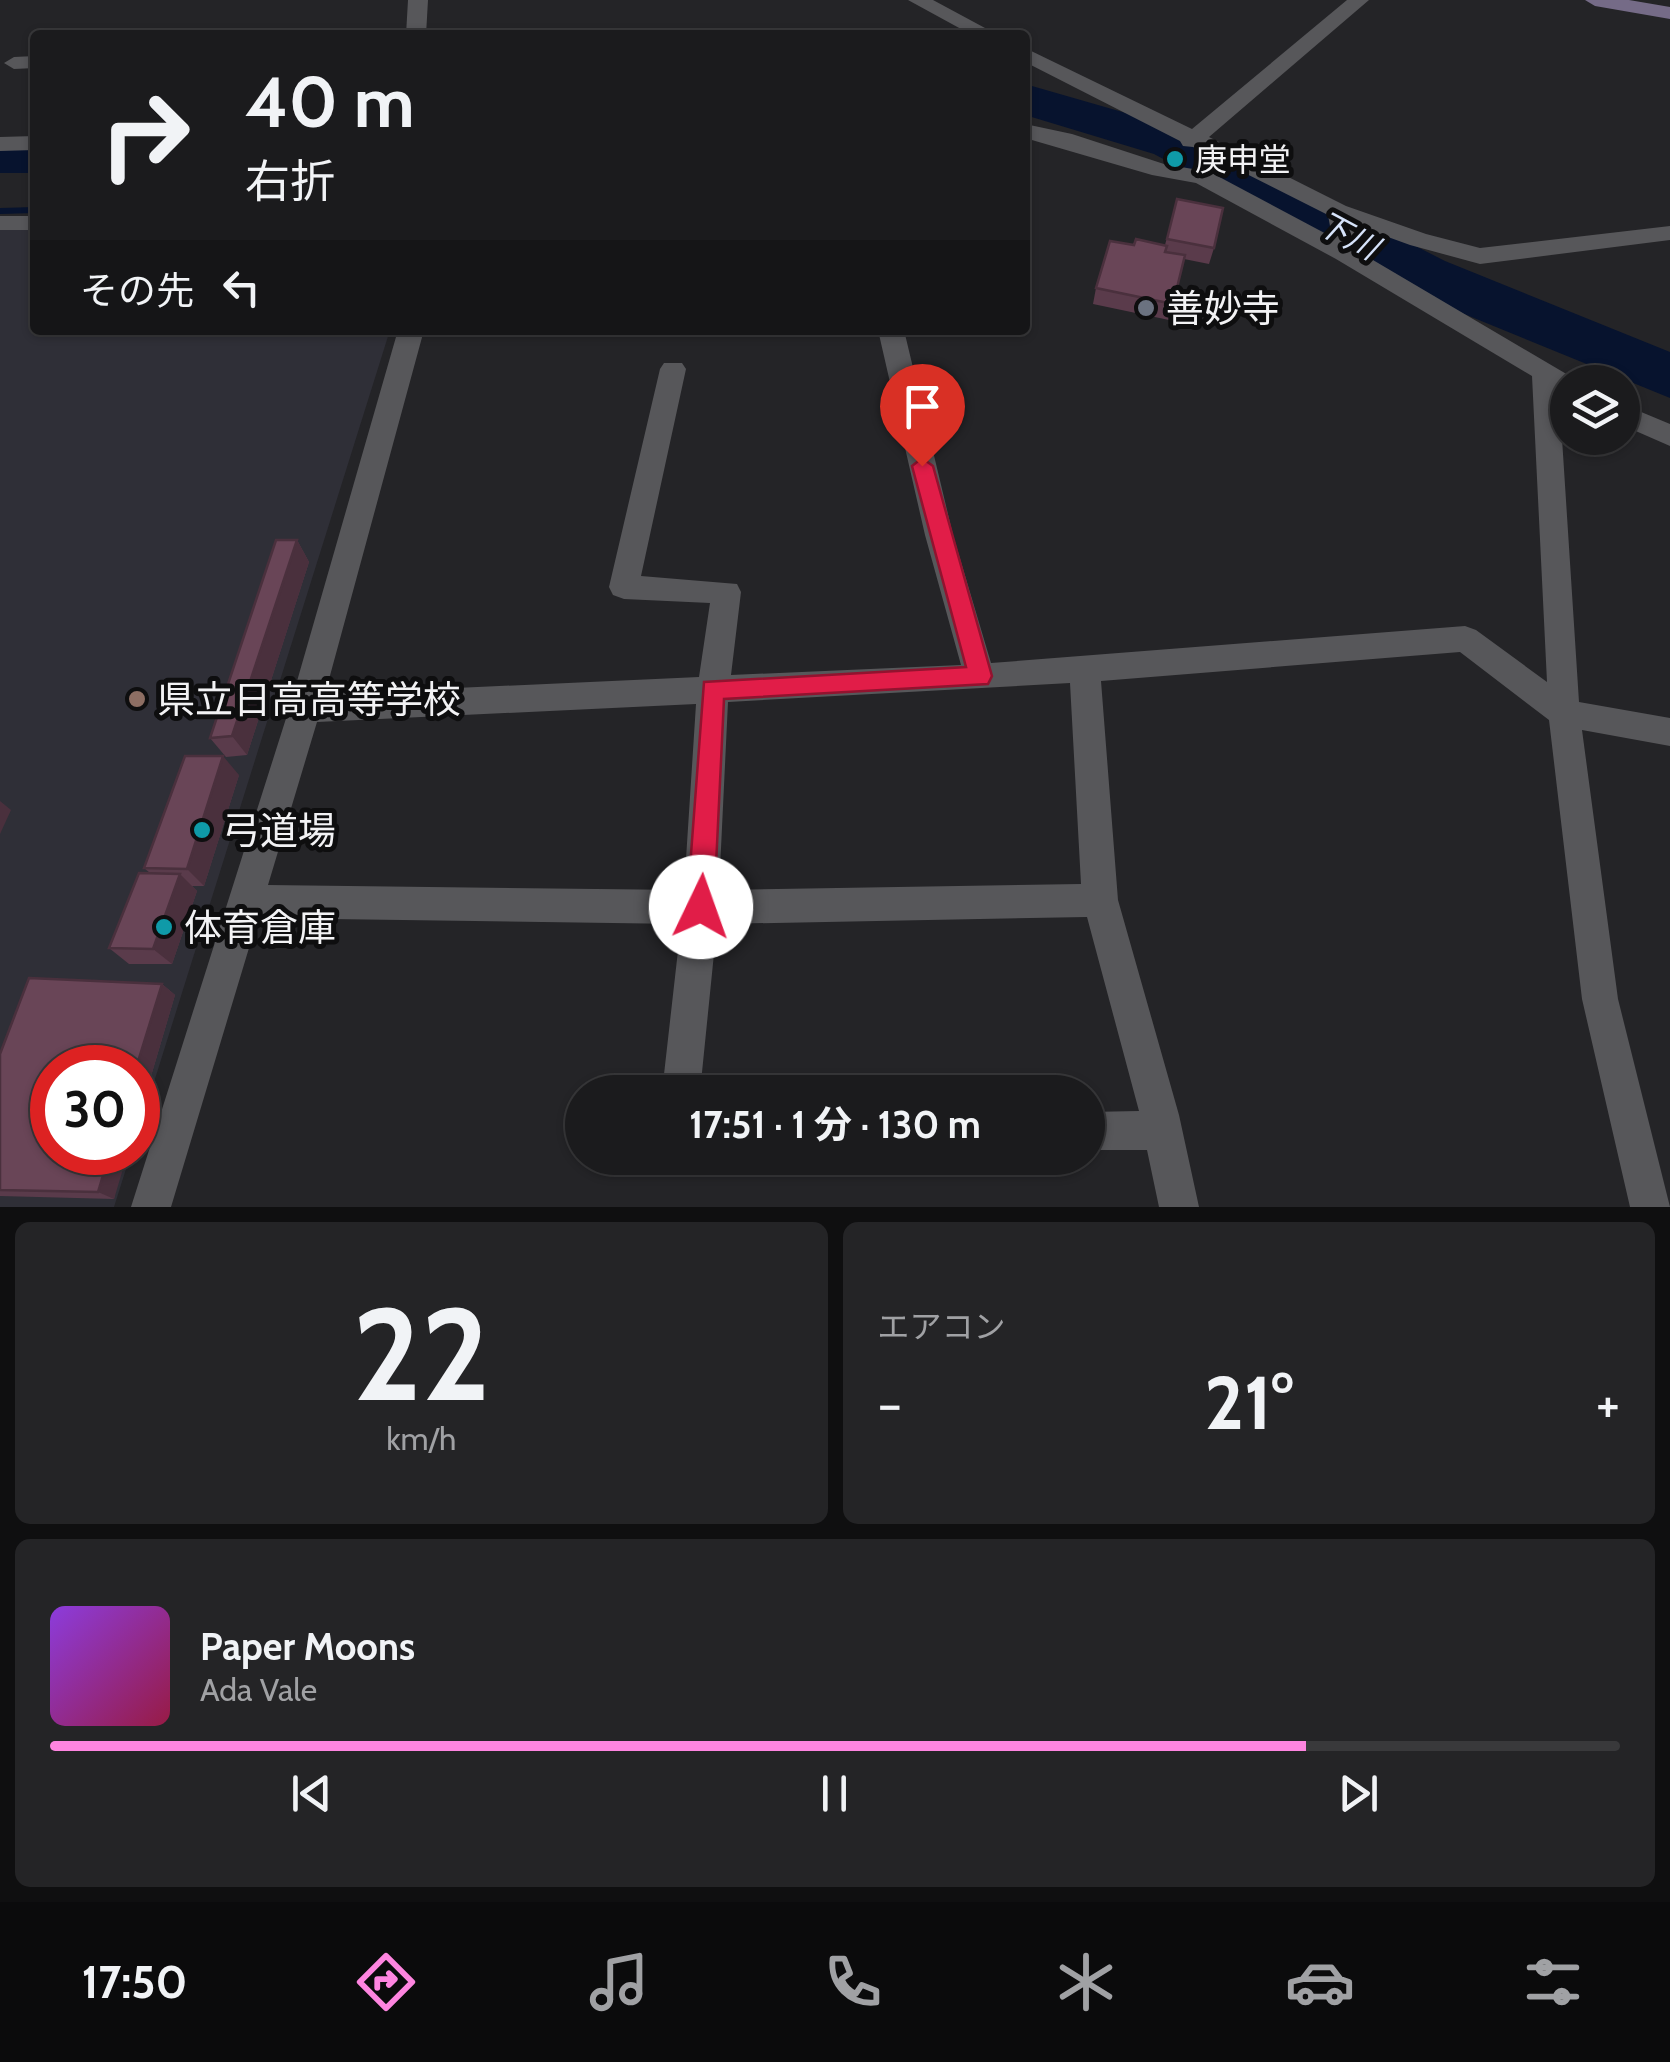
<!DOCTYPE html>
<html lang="ja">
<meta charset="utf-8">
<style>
:root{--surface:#1b1b1d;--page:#242426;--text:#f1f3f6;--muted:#a0a1a4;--line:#39393b;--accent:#fe85e0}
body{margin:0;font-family:Cabin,"Noto Sans JP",sans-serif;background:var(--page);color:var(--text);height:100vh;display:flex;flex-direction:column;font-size:38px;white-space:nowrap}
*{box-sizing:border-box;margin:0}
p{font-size:32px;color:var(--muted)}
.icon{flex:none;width:55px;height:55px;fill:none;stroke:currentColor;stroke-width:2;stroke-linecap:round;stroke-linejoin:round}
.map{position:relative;height:1207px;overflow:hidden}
.sheet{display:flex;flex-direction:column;gap:15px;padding:15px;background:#0f0f10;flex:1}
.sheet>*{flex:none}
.hud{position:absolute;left:30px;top:30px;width:1000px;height:305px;border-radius:10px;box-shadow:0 2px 8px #0004,0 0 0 2px var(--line);background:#1b1b1d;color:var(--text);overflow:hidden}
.fabs{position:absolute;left:1550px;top:365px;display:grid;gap:20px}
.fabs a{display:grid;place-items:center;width:90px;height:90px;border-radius:50%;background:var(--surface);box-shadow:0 2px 8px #0004,0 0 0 2px var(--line);font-size:50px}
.speed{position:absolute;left:30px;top:1045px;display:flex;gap:20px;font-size:50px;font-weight:700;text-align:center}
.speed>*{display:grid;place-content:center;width:130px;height:130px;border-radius:50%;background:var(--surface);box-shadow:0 2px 8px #0004,0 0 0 2px var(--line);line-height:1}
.speed .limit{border:15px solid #d22;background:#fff;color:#111}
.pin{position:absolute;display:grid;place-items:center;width:85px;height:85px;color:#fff;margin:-102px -42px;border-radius:50% 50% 50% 0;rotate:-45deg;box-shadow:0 0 10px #0007}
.pin .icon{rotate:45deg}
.me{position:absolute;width:110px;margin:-55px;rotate:3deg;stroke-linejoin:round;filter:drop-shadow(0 0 8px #0008)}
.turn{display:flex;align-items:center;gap:35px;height:210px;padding:0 50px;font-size:45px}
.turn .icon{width:130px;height:130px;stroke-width:2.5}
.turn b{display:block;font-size:70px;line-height:85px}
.then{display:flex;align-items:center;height:95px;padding:0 50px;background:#0003;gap:20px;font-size:38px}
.big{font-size:75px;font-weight:700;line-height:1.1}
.sheet .tile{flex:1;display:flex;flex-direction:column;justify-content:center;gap:15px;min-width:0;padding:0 35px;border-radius:15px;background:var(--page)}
.sheet .dial{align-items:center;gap:0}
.dial b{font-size:130px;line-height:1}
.song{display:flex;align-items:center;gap:30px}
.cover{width:120px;height:120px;border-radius:15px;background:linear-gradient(135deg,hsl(270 70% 55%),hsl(340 70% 35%))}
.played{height:10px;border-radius:5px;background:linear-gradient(90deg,var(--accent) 80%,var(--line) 80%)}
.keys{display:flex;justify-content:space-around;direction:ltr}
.heat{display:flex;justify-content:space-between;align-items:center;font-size:55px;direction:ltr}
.sheet .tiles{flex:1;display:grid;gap:15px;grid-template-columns:1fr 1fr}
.tile:last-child{grid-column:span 2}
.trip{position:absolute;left:565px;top:1075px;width:540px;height:100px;border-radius:50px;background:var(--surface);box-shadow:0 2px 8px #0004,0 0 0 2px var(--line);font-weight:700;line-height:100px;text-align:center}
.dock{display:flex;height:160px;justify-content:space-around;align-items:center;background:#0b0b0c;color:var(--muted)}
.dock .icon{width:70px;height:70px}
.dock .active{color:var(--accent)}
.dock b{font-size:45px;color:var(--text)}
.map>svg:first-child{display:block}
</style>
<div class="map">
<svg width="1670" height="1207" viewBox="0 0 1670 1207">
<rect width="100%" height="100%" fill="#242427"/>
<!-- built -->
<path fill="#2f2f37" d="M0,230H35V330H390L138,1133V1068H52V1152L131,1153L114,1207H0Z"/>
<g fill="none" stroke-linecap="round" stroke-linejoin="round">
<!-- stream -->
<path fill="#07132e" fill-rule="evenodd" d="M35,207V213L0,214V208Z"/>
<!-- river -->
<path fill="#07132e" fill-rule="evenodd" d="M1025,84L1192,132L1445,261L1670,352V398L1403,289L1154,154L1025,115Z
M0,141H35V173H0Z"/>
<!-- minor -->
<path fill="#57575a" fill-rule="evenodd" d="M408,0H428L426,35H406Z
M908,0H933L998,35H972Z
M1347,0H1369L1209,137L1346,206L1426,234L1480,248L1670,226V240L1480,264L1410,245L1355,225L1356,250L1580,382H1568V394L1559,392L1579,702L1670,718V746L1582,730L1618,999L1670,1207H1630L1582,999L1549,720L1460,652L1101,681L1118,900L1179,1115L1199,1207H1159L1147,1150H1088V1112L1139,1111L1087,917L717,924L700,1092H662L681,924L258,918L171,1207H131L289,709L398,330H424L325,694L699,677L710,603L624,599L613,595L609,587L660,369L664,363H682L686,369L641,576L737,584L741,592L731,675L961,665L925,535L878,330H904L953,535L991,663L1465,626L1476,630L1547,682L1532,376L1336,259L1196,183L1152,175L1025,138V124L1072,134L1164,164L1210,172L1332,237L1328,215L1193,147L1183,146L1180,141L1025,62V48L1192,129ZM1070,683L1081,884L719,890L728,702ZM696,704L684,890L268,885L317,722Z
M35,56V68L14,69L4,63L14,57Z
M35,136V150L0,151V137Z
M0,216H35V230H0Z
M1622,404L1670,424V446L1622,425Z"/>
<!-- secondary -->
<path fill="#756b87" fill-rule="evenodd" d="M1585,0H1629L1670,7V19L1595,6Z"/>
</g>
<!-- wall -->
<path fill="#5a3b4b" d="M1177,199L1214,248L1209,264L1184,259L1169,320L1093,304L1096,288L1134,245H1165Z
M297,540L309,562L247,755L226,757L210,738Z
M239,775L204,886H192L197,891L172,964H129L109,948L150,873L144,868Z
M162,984L175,995L138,1120V1068L114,1199L0,1196V1054Z"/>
<!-- shaded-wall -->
<path fill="#4a303d" d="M297,540L309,562L247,755L232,736Z
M223,756L239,775L204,886L187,869Z
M0,801L11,810L0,834Z
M180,874L197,891L172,964L153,949Z
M162,984L175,995L138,1120L136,1068Z
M110,1152H128L114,1199L98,1192Z"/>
<!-- building -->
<path fill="#694557" stroke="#4a303d" stroke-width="2.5" d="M1177,199L1223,208L1214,248L1167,239Z
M1136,239L1167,246L1165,252L1185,255L1173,304L1096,288L1110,241L1134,245Z
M276,540H297L232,736L210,738Z
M185,756H223L187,869L144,868Z
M139,873L180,874L153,949L109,948Z
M29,978L162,984L136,1068H52V1152H110L98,1192L0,1190V1054Z"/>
<!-- route -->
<path fill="#e11d48" stroke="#92132f" stroke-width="2.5" d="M922,458L933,466L992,676L988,684L724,699L714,907L710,916L701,919L691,916L687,907L704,682L966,667L912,466Z"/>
<!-- markers -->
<g fill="#0f9aa8" stroke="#0e0e0f" stroke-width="4">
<circle cx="1175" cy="159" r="10"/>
<circle cx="202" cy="830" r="10"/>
<circle cx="164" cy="927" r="10"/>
</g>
<circle fill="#6b7280" stroke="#0e0e0f" stroke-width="4" cx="1146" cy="308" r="10"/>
<circle fill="#8d6e63" stroke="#0e0e0f" stroke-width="4" cx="137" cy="699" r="10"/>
<g text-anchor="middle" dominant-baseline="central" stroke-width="10" stroke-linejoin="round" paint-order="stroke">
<!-- far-poi labels -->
<g font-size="32" fill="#f2f2f4" stroke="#0e0e0f" text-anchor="start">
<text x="1195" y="159">庚申堂</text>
</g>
<!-- far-water labels -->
<g font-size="32" font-style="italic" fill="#d6e3fa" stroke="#0e0e0f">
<text transform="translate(1348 235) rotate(28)">下川</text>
</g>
<!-- poi labels -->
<g font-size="38" fill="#f2f2f4" stroke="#0e0e0f" text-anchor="start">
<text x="1166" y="308">善妙寺</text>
<text x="157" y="699">県立日高高等学校</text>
<text x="222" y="830">弓道場</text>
<text x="184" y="927">体育倉庫</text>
</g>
</g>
</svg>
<div class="fabs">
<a><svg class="icon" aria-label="layers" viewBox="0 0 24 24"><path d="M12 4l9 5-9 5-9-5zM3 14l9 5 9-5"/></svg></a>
</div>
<div class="speed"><div class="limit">30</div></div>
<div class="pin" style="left:922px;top:466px;background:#d93025"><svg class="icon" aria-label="arrive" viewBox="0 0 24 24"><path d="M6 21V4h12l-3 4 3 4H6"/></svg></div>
<svg class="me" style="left:701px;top:907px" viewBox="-20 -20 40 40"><circle r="19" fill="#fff"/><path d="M0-13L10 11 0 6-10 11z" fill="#e11d48"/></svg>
<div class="trip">17:51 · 1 分 · 130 m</div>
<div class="hud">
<div class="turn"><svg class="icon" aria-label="right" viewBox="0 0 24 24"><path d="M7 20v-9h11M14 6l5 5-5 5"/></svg><div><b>40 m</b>右折</div></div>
<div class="then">その先<svg class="icon" aria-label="left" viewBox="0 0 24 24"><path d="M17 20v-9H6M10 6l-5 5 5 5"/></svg></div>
</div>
</div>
<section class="sheet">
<div class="tiles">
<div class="tile dial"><b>22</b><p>km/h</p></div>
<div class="tile"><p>エアコン</p>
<div class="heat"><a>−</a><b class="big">21°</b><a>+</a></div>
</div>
<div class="tile">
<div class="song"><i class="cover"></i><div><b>Paper Moons</b><p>Ada Vale</p></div></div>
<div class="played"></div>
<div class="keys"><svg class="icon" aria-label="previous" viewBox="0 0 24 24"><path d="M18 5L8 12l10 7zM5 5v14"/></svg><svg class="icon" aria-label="pause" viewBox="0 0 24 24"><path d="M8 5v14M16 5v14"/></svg><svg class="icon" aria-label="next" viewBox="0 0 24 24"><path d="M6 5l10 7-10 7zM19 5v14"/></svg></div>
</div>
</div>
</section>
<nav class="dock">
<b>17:50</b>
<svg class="icon active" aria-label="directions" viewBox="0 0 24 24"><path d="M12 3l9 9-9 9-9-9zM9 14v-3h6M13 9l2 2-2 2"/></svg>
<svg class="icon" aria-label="music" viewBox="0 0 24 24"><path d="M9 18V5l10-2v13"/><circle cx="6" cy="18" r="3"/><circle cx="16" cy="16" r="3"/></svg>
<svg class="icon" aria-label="phone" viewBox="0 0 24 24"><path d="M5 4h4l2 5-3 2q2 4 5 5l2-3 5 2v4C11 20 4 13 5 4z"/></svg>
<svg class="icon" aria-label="climate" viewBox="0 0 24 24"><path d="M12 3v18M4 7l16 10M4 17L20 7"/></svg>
<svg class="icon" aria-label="car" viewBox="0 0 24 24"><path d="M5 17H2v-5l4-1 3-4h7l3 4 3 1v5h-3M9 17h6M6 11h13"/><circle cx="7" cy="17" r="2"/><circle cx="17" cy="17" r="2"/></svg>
<svg class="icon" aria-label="filters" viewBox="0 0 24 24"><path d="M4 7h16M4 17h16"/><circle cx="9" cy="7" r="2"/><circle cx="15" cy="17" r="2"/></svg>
</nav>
